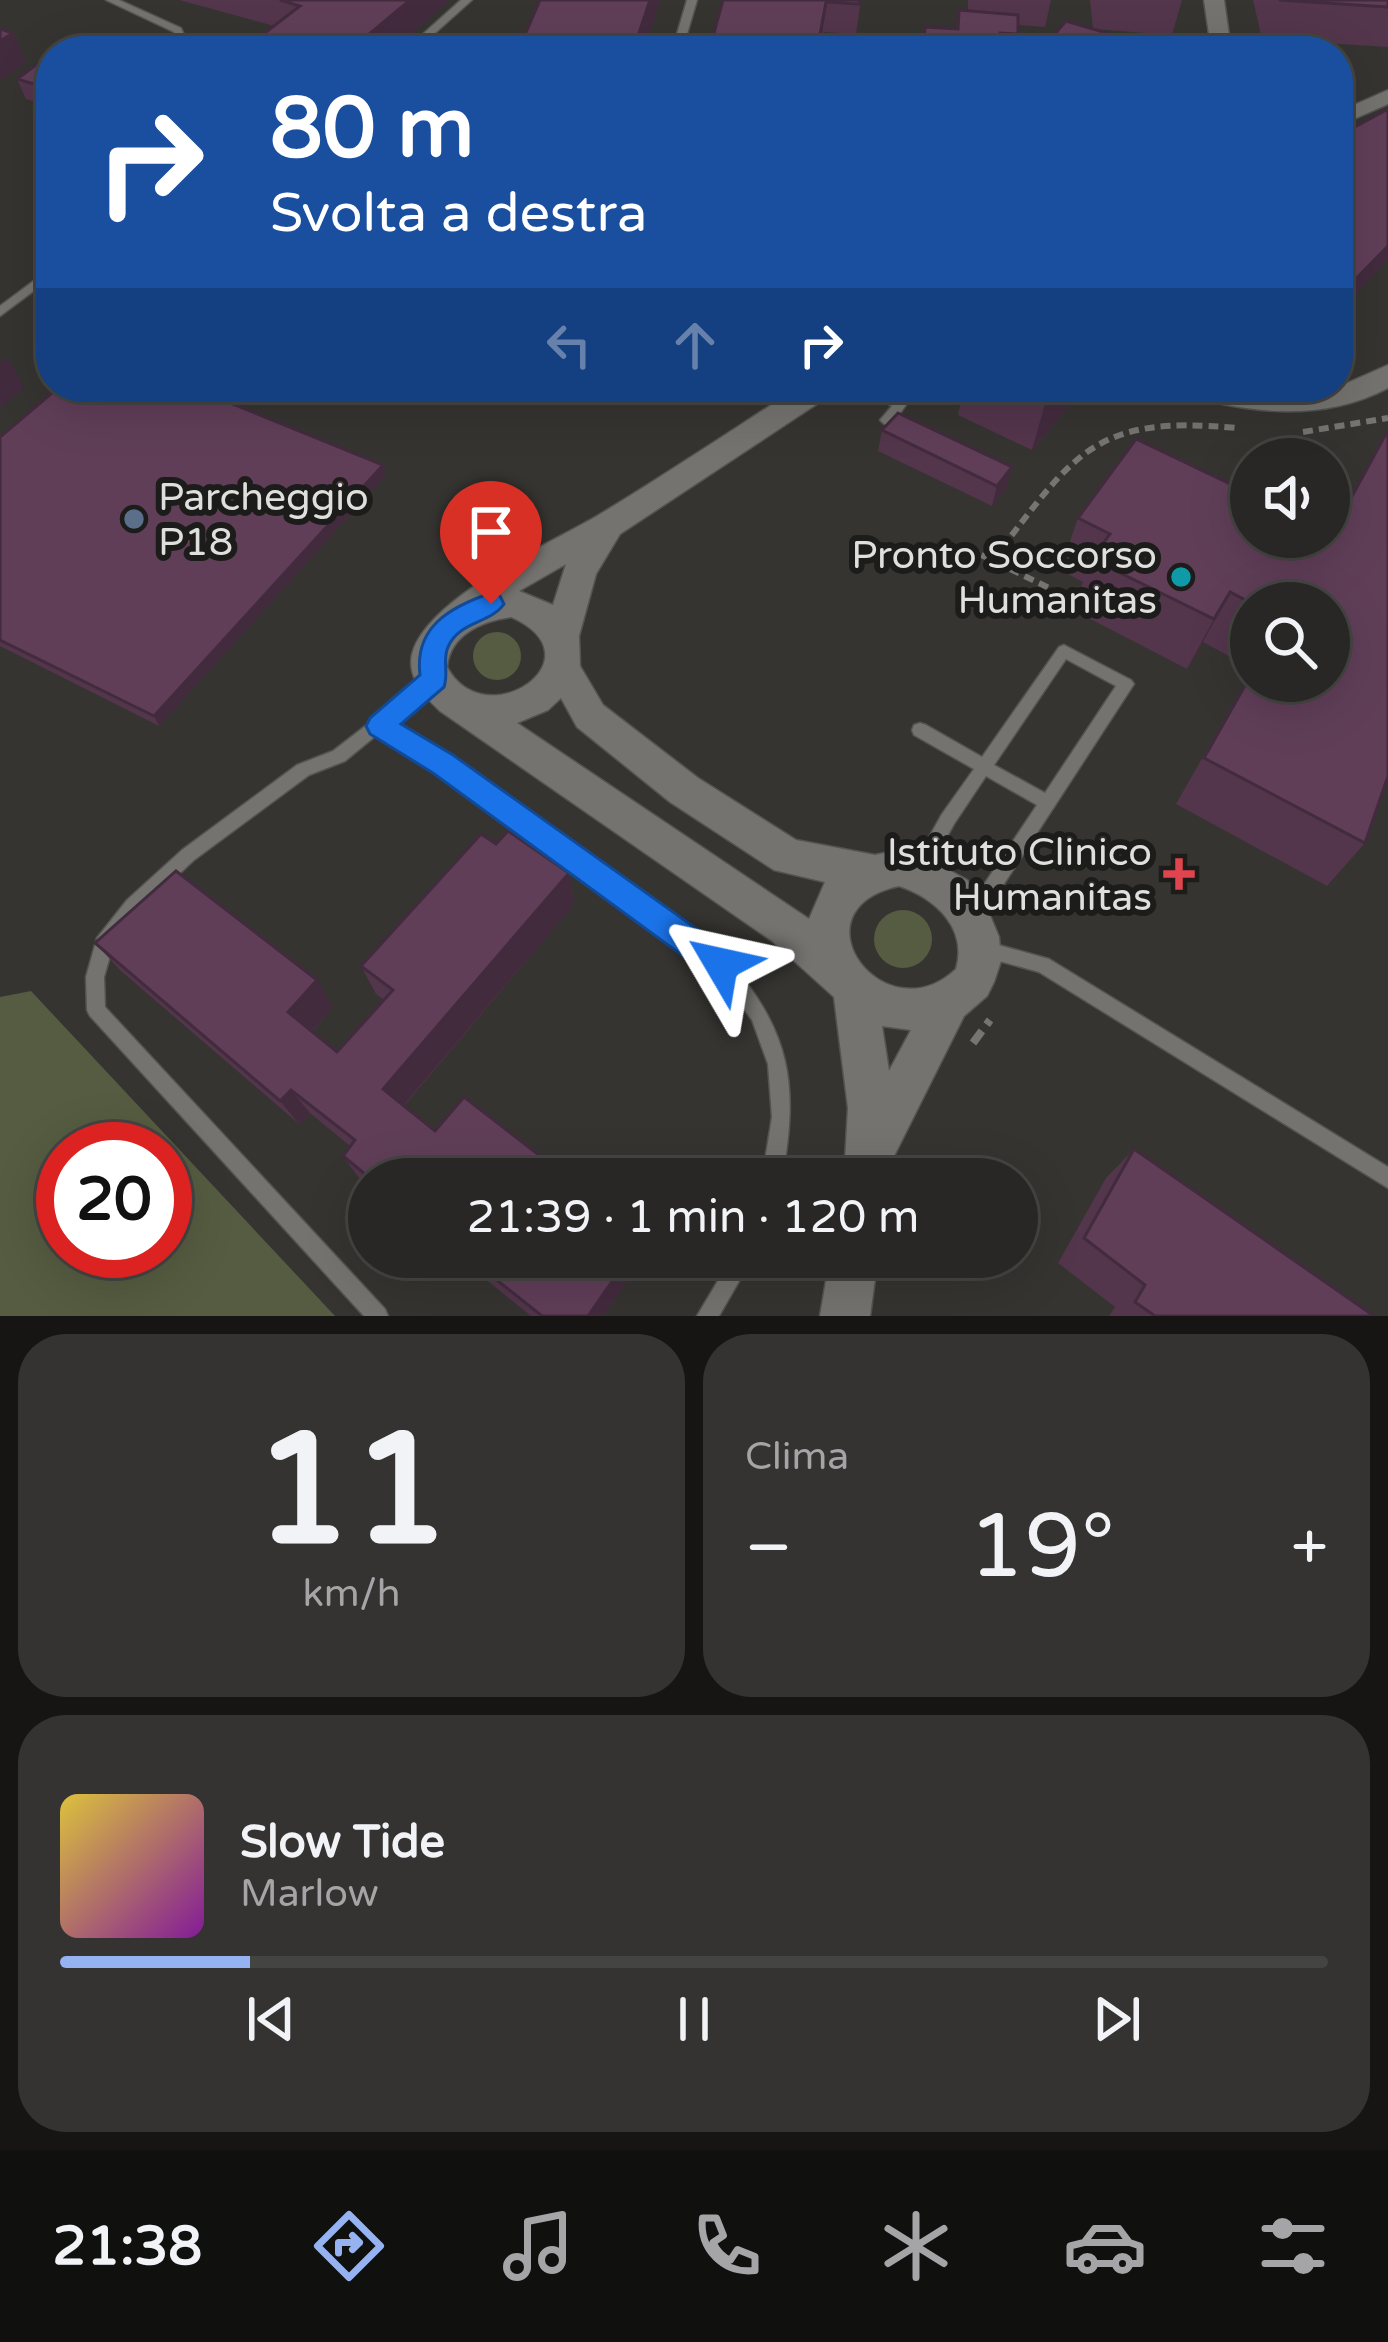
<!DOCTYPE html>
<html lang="it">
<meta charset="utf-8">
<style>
:root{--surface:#282725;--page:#343332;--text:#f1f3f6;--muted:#a5a5a7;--line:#444442;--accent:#95b2f1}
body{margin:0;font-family:"Varela Round",sans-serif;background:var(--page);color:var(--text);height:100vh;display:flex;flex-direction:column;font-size:45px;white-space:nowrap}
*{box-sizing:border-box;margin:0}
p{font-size:39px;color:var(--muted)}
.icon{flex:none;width:66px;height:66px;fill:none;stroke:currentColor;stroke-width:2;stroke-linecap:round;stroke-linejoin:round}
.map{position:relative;height:1316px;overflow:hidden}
.sheet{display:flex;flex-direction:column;gap:18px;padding:18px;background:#161514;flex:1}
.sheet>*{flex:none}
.top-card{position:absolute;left:36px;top:36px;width:1317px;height:366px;border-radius:48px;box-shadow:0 12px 48px #0002,0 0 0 3px var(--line);background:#1a4fa0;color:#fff;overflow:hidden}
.controls{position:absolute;left:1230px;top:438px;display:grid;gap:24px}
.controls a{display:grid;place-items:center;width:120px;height:120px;border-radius:50%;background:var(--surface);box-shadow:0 12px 48px #0002,0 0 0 3px var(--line);font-size:60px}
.speed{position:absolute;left:36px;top:1122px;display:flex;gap:24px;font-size:60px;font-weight:700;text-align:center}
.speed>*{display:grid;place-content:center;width:156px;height:156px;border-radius:50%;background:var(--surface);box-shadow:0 12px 48px #0002,0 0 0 3px var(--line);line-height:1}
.speed .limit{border:18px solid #d22;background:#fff;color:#111}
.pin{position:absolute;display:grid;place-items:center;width:102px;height:102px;color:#fff;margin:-123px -51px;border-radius:50% 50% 50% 0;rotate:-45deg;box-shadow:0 0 12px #0007}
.pin .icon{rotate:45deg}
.me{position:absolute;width:132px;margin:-66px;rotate:306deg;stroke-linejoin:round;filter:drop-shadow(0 0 9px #0008)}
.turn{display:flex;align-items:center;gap:42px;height:252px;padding:0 36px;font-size:54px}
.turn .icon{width:156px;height:156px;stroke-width:2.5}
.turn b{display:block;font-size:84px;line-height:102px}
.lanes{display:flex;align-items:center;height:114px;padding:0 36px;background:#0003;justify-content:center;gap:60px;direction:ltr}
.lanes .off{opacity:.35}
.big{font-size:90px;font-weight:600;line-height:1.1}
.sheet .tile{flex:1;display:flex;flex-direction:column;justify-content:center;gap:18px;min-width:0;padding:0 42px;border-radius:48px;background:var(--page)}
.sheet .dial{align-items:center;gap:0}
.dial b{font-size:156px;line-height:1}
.song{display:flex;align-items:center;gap:36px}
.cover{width:144px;height:144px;border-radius:18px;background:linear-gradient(135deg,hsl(50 70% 55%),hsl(290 70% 35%))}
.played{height:12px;border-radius:6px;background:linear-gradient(90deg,var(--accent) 15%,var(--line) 15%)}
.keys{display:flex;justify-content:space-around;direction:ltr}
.heat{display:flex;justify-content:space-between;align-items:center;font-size:66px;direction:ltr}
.sheet .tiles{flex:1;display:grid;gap:18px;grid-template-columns:1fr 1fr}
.tile:last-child{grid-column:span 2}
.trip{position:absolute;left:348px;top:1158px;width:690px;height:120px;border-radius:60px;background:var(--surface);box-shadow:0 12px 48px #0002,0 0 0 3px var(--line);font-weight:600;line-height:120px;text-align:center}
.menu{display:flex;height:192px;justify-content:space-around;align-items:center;background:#10100f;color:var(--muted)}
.menu .icon{width:84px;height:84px}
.menu .current{color:var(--accent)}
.menu b{font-size:54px;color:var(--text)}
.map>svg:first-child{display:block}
</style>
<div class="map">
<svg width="1388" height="1316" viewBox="0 0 1388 1316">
<rect width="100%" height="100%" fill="#353431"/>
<!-- green -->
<path fill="#565c41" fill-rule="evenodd" d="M473 656a24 24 0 1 1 48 0a24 24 0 1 1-48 0Z
M874 939a29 29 0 1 1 58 0a29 29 0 1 1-58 0Z
M31,991L335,1316H0V997ZM63,1149H165V1251H63Z"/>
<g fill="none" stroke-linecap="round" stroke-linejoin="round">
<!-- service casing -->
<g stroke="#535350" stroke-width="3">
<path id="service" d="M106,0H119L181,28L191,51H181L174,32Z
M461,0H472L415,51H404Z
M687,0H697L682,51H672Z
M51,268V278L0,316V306Z
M855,387H872L905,402L906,405L896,419L911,428L909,431C900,434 886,427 880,420L892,406Z
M1064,645L1131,680L1134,684L981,919L975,921L969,919L966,913L969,907L1037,805L986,776L954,824L925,876L919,879L913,876L911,871L913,866L942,814L974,769L914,735L912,730L914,725L920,723L926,725L982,757L1059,647ZM1066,659L1116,686L1045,793L994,765Z
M434,673L439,675L442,679L439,683L390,724L449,759L727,958C791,1033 799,1083 782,1179H762L772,1117L768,1064L752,1020L715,970L437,769L379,733L345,761L309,775L194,860L139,912L114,942L104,977L105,1007L385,1309L388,1316H364L90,1016L87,1010L86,977L97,938L127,900L182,850L297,765L333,751Z
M984,941L1049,959L1388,1167V1188L1039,972L978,955L975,949L978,943Z
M732,1257H753L719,1316H697Z"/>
</g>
<!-- minor casing -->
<g stroke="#535350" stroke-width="3">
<path id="minor" d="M1204,0H1224L1230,42L1222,51H1201L1210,41Z
M1059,38L1148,45L1158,51H1042Z
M1388,90V104L1338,126V112Z"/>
</g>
<!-- tertiary casing -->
<g stroke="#535350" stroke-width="3">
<path id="tertiary" d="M1388,365V388C1323,422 1251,414 1183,394L1179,387H1338Z
M799,387H836L832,394L620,534L596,574L579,636L580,666L603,705L698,778L796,840L875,855L899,850L929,859L967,880L984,901L999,937L1001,961L994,982L987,996L964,1016L893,1158L890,1179H844L848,1108L834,997L772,941L440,711C422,694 404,673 414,648C436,594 547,545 597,516C665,475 732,430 799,387ZM566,564L553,605L519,591ZM511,617C603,658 485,738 447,667C450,635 481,621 511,617ZM561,698L577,727L670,802L774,870L825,882L809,919L517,723L548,710ZM899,886C935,898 968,928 956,969C884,1037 790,910 899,886ZM882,1026L911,1030L889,1071Z
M830,1257H878L870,1316H820Z"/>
</g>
<!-- path-far1 -->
<path stroke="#767573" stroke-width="6" stroke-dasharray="10 6" stroke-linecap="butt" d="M1303,432L1388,418
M967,548L1078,602
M992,561C1074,455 1092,414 1236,428"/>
<!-- path -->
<path stroke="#767573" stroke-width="8" stroke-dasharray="15 8" stroke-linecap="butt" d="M973,1043L990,1020"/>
<!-- service -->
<use href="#service" fill="#747370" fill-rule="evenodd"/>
<!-- minor -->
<use href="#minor" fill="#747370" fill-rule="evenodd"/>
<!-- tertiary -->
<use href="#tertiary" fill="#747370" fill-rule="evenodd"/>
</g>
<!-- wall -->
<path fill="#53354c" d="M179,0H450L391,51H241L274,26Z
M723,0H861L856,34L824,32L820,51H709Z
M968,0H1051L1045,27L1018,25L1015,51H910L922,47L925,27L956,29L959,10L968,11Z
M1090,0H1182L1172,35L1093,29Z
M1253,0H1388V47L1262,39Z
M51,54V107L26,99L17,79Z
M964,387H1077L1072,402L1032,450L958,415Z
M1388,429L1365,843L1327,886L1176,804L1251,673V681L1329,603H1251V668L1203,642L1187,669L1073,610L1083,582L1060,570L1078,518L1330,532Z
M882,430L1007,487L992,506L878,451Z
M0,437L383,465L386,475L159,726L0,646Z
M496,844L569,873L574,904L404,1106L435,1131L570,1179H369V1185L359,1178L343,1156L350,1146L310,1113L299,1124L121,971L95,943L333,1007L312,1032L337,1052L384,1000L376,994L361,966Z
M1134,1149L1374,1316H1109L1115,1307L1058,1263L1106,1178Z
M458,1257H644L603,1316H531Z"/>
<!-- shaded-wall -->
<path fill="#432b3e" d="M410,0H450L391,51H349Z
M650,0H660L644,51H633Z
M826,2L820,51H817Z
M13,33L26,63L0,80V41Z
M1388,246V260L1338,312V297Z
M7,357L24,388L0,408V363Z
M1055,387H1077L1072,402L1032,450L1047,397Z
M383,465L386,475L159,726L154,716Z
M1012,467L1007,487L992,506L997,486Z
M1230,592L1203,642L1187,669L1214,619Z
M569,873L574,904L397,1113L383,1089Z
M317,980L333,1007L306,1038L288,1012Z
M291,1090L310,1113L299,1124L280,1101Z
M629,1257H644L603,1316H588Z"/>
<!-- building -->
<path fill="#603e58" stroke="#432b3e" stroke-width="3" d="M280,0H410L349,51H241L300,6Z
M540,0H650L633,51H518Z
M723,0H860L859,4L826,2L817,51H709Z
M1279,0H1388V7Z
M959,10L1018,15V34L1000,33V51H910V46L924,47L925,27L958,29Z
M1066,21L1127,39L1117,51H1040Z
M0,29L13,33L0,41Z
M51,54V89L17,79Z
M1388,109V246L1338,297V136Z
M59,387H191L383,465L154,716L0,640V437Z
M1026,387H1055L1047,397Z
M898,413L1012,467L997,486L882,430Z
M1388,430V776L1365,843L1204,758L1251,675V681H1329V603H1251L1230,592L1214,619L1092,559L1110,534L1078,518L1136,439L1251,494V537H1329V532L1332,533Z
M508,831L569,873L383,1089L435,1131L464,1097L570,1179H371L343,1156L355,1140L291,1090L280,1101L95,943L176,871L317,980L288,1012L337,1052L393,990L361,966L481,834L496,844Z
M1134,1149L1374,1316H1155L1135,1302L1145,1285L1084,1238Z
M468,1257H629L588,1316H542Z"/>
<!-- route -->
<path fill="#1a73e8" stroke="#114b97" stroke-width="3" d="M491,593L500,596L504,604C490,624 459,621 448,647C442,661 449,673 444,687L401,724L453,755L732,954L737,964L732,975L721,979L709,975L433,773L370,734L366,726L370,718L420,675C414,627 450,607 491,593Z"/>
<!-- markers -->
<circle fill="#5c6f8a" stroke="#1c1c1a" stroke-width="4.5" cx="134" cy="519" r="12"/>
<circle fill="#0f9aa8" stroke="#1c1c1a" stroke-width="4.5" cx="1181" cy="577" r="12"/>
<path fill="#e0444e" stroke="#1c1c1a" stroke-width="4.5" d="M1173 856h12v12h12v12h-12v12h-12v-12h-12v-12h12z"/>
<g text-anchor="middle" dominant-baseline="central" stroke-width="12" stroke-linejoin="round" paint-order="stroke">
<!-- poi labels -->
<g font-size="39" fill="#dfdfdd" stroke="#1c1c1a" text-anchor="end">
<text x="158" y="497" text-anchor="start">Parcheggio<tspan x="158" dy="45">P18</tspan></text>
<text x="1157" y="555">Pronto Soccorso<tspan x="1157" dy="45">Humanitas</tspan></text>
<text x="1152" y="852">Istituto Clinico<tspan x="1152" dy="45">Humanitas</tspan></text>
</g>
</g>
</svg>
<div class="controls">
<a><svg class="icon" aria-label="sound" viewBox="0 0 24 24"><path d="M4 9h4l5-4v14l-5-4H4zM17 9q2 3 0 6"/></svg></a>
<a><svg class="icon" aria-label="search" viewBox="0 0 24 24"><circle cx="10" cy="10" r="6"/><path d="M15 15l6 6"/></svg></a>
</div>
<div class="speed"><div class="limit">20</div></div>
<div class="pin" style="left:491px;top:604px;background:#d93025"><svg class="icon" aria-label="arrive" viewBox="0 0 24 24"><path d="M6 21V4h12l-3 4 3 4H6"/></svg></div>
<svg class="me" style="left:721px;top:964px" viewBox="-20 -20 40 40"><path d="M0-17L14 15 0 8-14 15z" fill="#1a73e8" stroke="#fff" stroke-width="4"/></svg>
<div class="trip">21:39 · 1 min · 120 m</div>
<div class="top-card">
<div class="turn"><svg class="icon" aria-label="right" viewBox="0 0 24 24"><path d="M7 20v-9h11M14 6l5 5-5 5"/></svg><div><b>80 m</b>Svolta a destra</div></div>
<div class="lanes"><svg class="icon off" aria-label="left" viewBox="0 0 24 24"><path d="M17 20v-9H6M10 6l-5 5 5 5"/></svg><svg class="icon off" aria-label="ahead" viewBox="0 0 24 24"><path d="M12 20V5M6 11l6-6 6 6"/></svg><svg class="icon" aria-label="right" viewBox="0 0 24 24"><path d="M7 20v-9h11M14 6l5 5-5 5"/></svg></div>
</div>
</div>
<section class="sheet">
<div class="tiles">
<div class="tile dial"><b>11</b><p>km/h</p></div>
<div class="tile"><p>Clima</p>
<div class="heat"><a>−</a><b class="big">19°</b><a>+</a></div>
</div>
<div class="tile">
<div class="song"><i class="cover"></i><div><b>Slow Tide</b><p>Marlow</p></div></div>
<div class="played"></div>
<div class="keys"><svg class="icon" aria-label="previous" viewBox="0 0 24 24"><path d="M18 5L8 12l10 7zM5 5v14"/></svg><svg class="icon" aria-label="pause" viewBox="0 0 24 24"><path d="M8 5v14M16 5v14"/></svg><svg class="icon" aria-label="next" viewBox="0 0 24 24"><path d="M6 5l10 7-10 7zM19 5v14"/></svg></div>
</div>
</div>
</section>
<nav class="menu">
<b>21:38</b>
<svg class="icon current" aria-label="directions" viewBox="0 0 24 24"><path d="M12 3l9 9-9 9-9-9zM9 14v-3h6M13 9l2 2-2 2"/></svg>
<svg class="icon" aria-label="music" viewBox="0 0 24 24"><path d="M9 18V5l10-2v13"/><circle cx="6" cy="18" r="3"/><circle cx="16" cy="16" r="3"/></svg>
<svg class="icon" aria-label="phone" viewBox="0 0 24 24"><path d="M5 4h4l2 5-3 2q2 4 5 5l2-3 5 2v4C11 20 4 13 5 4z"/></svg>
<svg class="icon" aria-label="climate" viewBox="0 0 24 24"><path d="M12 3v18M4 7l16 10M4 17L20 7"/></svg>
<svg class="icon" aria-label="car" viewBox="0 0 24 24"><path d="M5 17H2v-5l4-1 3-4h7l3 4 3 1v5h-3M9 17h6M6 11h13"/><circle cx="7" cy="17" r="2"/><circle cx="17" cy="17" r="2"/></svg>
<svg class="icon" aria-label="filters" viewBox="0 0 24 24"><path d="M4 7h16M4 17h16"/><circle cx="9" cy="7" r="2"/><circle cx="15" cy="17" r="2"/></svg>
</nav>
